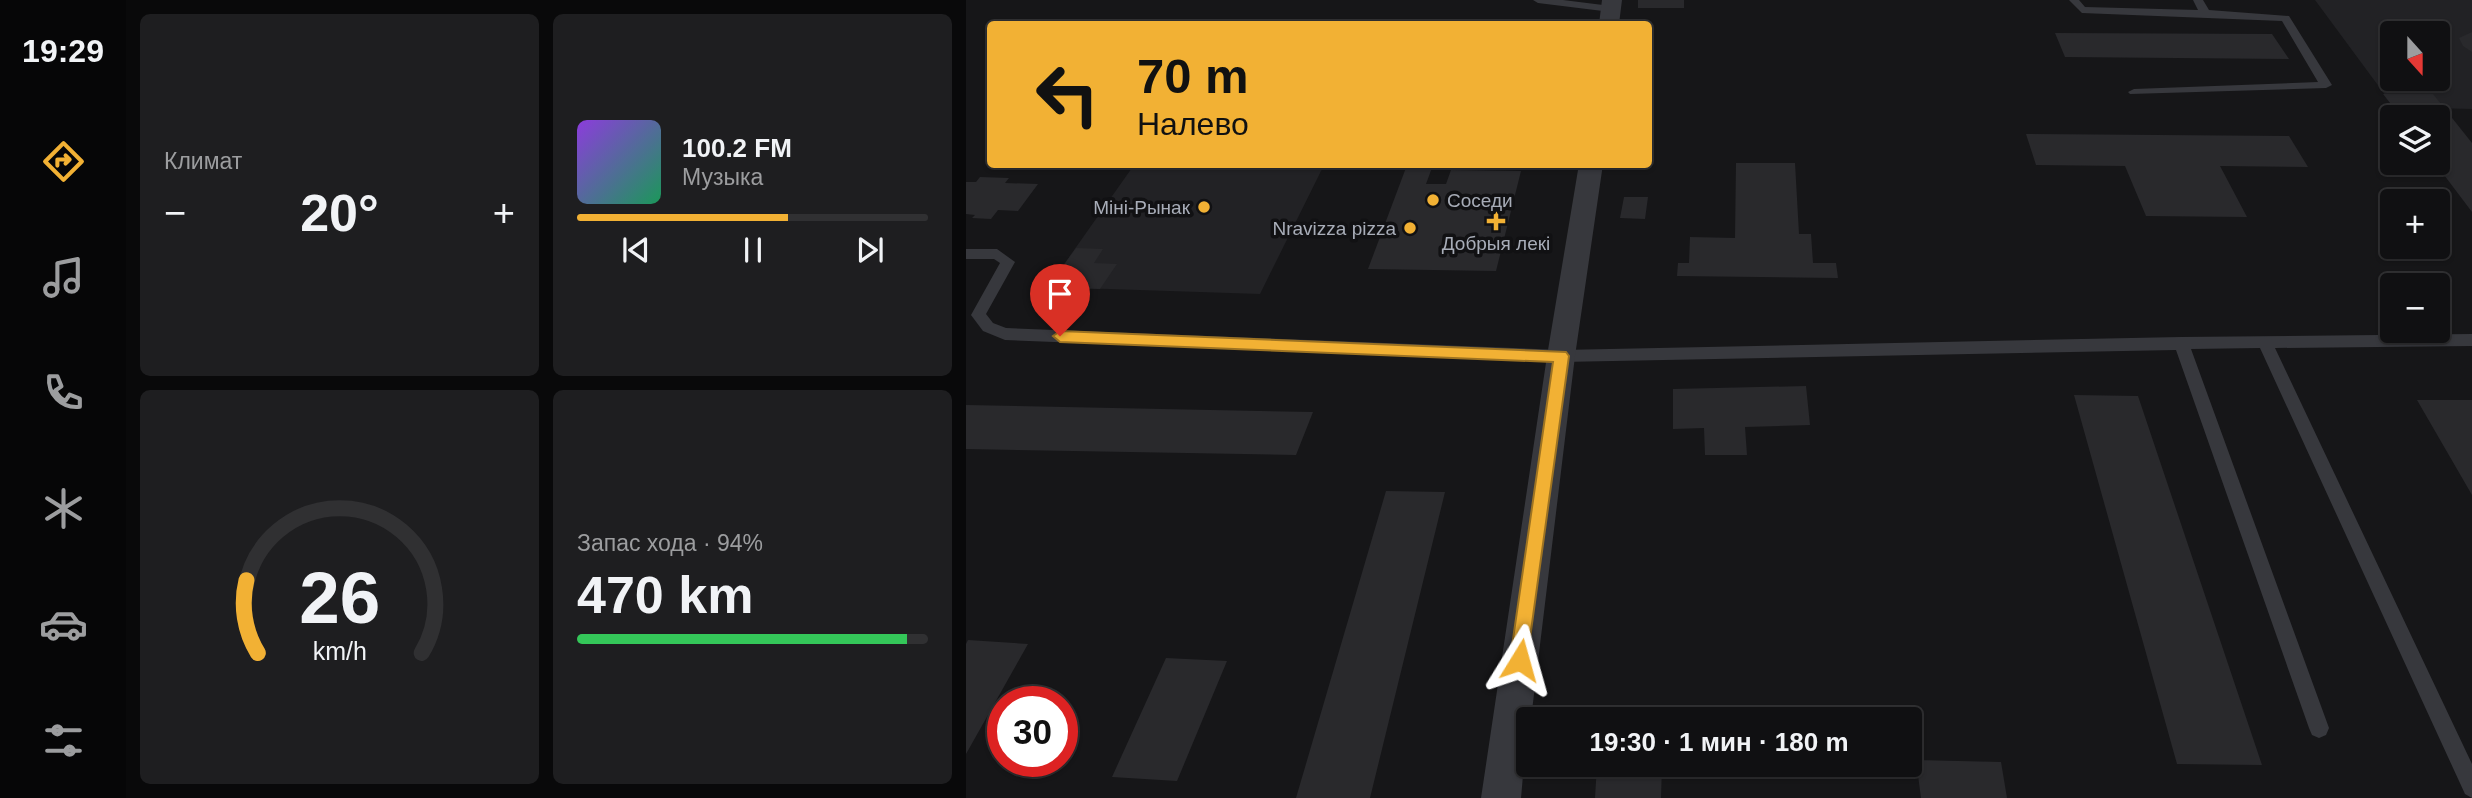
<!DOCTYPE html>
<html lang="ru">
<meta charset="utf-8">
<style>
:root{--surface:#101012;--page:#1e1e20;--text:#f1f3f6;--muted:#9c9d9f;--line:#303032;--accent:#f2b134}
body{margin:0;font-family:Helvetica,sans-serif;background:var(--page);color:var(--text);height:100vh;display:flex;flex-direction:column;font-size:26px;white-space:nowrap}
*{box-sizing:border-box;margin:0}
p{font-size:23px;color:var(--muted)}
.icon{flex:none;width:38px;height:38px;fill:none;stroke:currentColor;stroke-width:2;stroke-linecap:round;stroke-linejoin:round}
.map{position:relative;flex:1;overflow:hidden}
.sheet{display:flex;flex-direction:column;gap:14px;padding:14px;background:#09090a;width:840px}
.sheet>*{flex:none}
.guide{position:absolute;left:21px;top:21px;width:665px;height:147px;border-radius:7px;box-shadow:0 2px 5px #0004,0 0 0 2px var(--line);background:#f2b134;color:#111;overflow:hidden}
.needle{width:46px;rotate:159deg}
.buttons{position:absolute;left:1414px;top:21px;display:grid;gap:14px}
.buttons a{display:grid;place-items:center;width:70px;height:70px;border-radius:7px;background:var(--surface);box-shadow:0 2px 5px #0004,0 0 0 2px var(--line);font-size:35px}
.speed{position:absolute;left:21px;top:686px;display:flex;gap:14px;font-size:35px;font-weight:700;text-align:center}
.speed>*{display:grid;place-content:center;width:91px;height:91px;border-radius:50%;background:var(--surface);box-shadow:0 2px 5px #0004,0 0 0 2px var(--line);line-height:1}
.speed .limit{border:10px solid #d22;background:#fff;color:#111}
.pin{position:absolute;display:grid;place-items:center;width:60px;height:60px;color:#fff;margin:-72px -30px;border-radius:50% 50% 50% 0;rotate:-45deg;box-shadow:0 0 7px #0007}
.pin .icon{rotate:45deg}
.me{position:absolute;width:77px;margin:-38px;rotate:8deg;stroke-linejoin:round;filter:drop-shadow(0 0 5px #0008)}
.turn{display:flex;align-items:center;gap:24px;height:147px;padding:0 35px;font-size:32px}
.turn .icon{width:91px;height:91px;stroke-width:2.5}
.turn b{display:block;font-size:49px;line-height:60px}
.big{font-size:52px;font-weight:800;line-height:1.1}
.sheet .widget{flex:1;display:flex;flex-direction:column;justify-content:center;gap:10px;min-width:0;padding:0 24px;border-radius:10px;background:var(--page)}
.sheet .dial{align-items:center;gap:0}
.dial svg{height:182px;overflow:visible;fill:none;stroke:var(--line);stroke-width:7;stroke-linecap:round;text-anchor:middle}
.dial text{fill:var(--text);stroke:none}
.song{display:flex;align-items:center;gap:21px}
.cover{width:84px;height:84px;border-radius:10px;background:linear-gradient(135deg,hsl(270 70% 55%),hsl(150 70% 35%))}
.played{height:7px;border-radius:4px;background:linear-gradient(90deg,var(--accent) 60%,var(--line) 60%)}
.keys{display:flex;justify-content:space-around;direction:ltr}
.heat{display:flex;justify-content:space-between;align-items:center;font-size:38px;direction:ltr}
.charge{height:10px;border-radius:5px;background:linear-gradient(90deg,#34c759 94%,var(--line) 0)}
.sheet .tiles{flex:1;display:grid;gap:14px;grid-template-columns:repeat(2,1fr)}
.trip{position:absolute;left:550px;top:707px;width:406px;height:70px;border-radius:7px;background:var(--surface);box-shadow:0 2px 5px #0004,0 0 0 2px var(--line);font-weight:800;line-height:70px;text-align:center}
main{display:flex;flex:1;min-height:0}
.menu{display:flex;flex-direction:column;width:126px;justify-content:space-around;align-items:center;background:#060607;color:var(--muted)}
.menu .icon{width:49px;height:49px}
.menu .selected{color:var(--accent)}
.menu b{font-size:32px;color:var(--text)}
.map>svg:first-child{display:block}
</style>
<main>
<nav class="menu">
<b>19:29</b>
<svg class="icon selected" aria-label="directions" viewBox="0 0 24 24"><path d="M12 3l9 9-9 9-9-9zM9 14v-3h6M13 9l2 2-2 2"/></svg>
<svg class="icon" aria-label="music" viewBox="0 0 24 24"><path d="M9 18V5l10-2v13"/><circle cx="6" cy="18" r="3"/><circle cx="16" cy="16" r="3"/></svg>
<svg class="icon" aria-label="phone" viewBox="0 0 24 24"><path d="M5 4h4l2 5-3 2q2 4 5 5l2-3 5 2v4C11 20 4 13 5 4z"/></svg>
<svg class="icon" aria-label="climate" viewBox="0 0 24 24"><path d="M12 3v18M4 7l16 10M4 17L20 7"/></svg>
<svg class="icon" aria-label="car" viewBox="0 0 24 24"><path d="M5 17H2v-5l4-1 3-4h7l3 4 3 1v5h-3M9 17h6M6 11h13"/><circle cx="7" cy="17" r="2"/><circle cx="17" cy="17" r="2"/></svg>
<svg class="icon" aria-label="filters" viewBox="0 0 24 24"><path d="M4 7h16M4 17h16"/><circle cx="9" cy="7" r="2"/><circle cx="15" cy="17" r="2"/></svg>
</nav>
<section class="sheet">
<div class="tiles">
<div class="widget"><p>Климат</p>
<div class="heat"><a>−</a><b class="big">20°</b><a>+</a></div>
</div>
<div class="widget">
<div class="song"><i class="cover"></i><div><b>100.2 FM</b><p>Музыка</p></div></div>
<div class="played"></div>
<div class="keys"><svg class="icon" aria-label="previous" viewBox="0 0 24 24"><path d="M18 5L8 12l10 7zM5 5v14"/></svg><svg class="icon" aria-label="pause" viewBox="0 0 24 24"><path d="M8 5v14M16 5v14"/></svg><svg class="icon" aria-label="next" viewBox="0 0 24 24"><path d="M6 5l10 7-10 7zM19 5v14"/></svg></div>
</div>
<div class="widget dial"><svg viewBox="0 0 100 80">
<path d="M14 69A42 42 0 1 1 86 69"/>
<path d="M14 69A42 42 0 0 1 9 37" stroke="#f2b134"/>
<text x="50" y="56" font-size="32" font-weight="700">26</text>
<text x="50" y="72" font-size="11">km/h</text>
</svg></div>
<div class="widget"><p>Запас хода · 94%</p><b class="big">470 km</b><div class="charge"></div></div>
</div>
</section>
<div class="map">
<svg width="1506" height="798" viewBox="0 0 1506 798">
<rect width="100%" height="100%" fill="#161618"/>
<!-- built -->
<path fill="#222225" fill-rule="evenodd" d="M1349,0H1506V109L1428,107ZM1426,33H1472V79H1426Z
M168,165H358L294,294L82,287Z"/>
<!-- building -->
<path fill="#29292c" d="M672,0H718V8H672Z
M1506,32V52L1497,46L1493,38Z
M1089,33L1306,34L1323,59L1099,57Z
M1417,94H1467L1506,143V212L1469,163H1472V117H1435Z
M1060,134L1323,136L1342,167L1254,166L1281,217L1180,216L1159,166L1070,165Z
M770,163H829L833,234H845L847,263H870L872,278L711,276L712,263H723L724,237L769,238Z
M441,165H467L460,184H480L485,170L555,171L530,271L402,269Z
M14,177L43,178L39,183L72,184L52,211L32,210L25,219L6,218L9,215L0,214V182H10Z
M658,197H682L679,219L654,218Z
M110,248L137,249L128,263L151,264L134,289L82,287Z
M840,386L844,425L779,427L781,455H739L738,428L707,429V389Z
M1108,395L1172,396L1296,765L1211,764Z
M1451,400H1506V495Z
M0,405L347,412L330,455L0,449Z
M420,491L479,492L404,798H330Z
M2,640L62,644L0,754V644Z
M200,658L261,661L211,781L146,777Z
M950,760L1035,762L1041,798H955Z
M631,765H696L695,798H629Z"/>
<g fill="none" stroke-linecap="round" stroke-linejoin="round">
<!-- service -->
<path fill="#37383d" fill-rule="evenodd" d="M567,0H597L645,6L650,9L645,12L572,3Z
M1103,0H1113L1119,7L1232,10L1227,0H1237L1243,10L1323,16L1366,85L1360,88L1164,94L1162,92L1168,89L1352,82L1316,21L1116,13Z
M0,249H31L49,262L20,314L27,323L40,328L595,350L1215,337L1506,334V346L1309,348L1506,764V798L1499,794L1294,348L1225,349L1363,728L1360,735L1353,738L1346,735L1343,728L1210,350L595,362L39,340L17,331L5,315L34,263L28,259H0Z"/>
<!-- minor -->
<path fill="#37383d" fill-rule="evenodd" d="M636,0H656L653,24H633Z
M613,164H637L609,356L565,719H562L555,798H515L581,356Z"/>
</g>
<!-- route -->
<path fill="#f2b134" stroke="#9d7322" stroke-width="2" d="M94,331L600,352L603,356L560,667L554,670L547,667L544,660L587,362L94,342L87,336Z"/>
<!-- markers -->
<g fill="#f2b134" stroke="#111113" stroke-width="2.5">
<circle cx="467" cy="200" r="7"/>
<circle cx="238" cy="207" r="7"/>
<path d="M526.5 210.5h7v7h7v7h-7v7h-7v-7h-7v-7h7z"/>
<circle cx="444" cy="228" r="7"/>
</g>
<g text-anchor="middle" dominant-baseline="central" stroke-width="7" stroke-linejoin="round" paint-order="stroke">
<!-- poi labels -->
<g font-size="19" fill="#a8adb8" stroke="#111113" text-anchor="end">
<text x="481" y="200" text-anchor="start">Соседи</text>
<text x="224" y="207">Міні-Рынак</text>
<text x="430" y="228">Nravizza pizza</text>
<text x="530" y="243" text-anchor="middle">Добрыя лекі</text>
</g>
</g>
</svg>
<div class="buttons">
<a><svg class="needle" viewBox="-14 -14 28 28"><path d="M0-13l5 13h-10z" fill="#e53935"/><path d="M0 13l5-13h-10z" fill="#9c9d9f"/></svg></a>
<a><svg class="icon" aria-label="layers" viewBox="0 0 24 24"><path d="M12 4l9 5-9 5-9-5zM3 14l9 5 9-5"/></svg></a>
<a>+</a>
<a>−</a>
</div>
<div class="speed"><div class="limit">30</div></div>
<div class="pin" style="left:94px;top:336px;background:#d93025"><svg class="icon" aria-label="arrive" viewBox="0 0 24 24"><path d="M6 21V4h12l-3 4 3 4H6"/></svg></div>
<svg class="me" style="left:554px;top:660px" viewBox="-20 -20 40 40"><path d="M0-17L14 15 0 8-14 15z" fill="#f2b134" stroke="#fff" stroke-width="4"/></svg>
<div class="trip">19:30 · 1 мин · 180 m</div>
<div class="guide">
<div class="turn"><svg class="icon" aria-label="left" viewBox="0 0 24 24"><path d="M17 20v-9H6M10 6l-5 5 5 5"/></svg><div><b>70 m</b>Налево</div></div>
</div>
</div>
</main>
